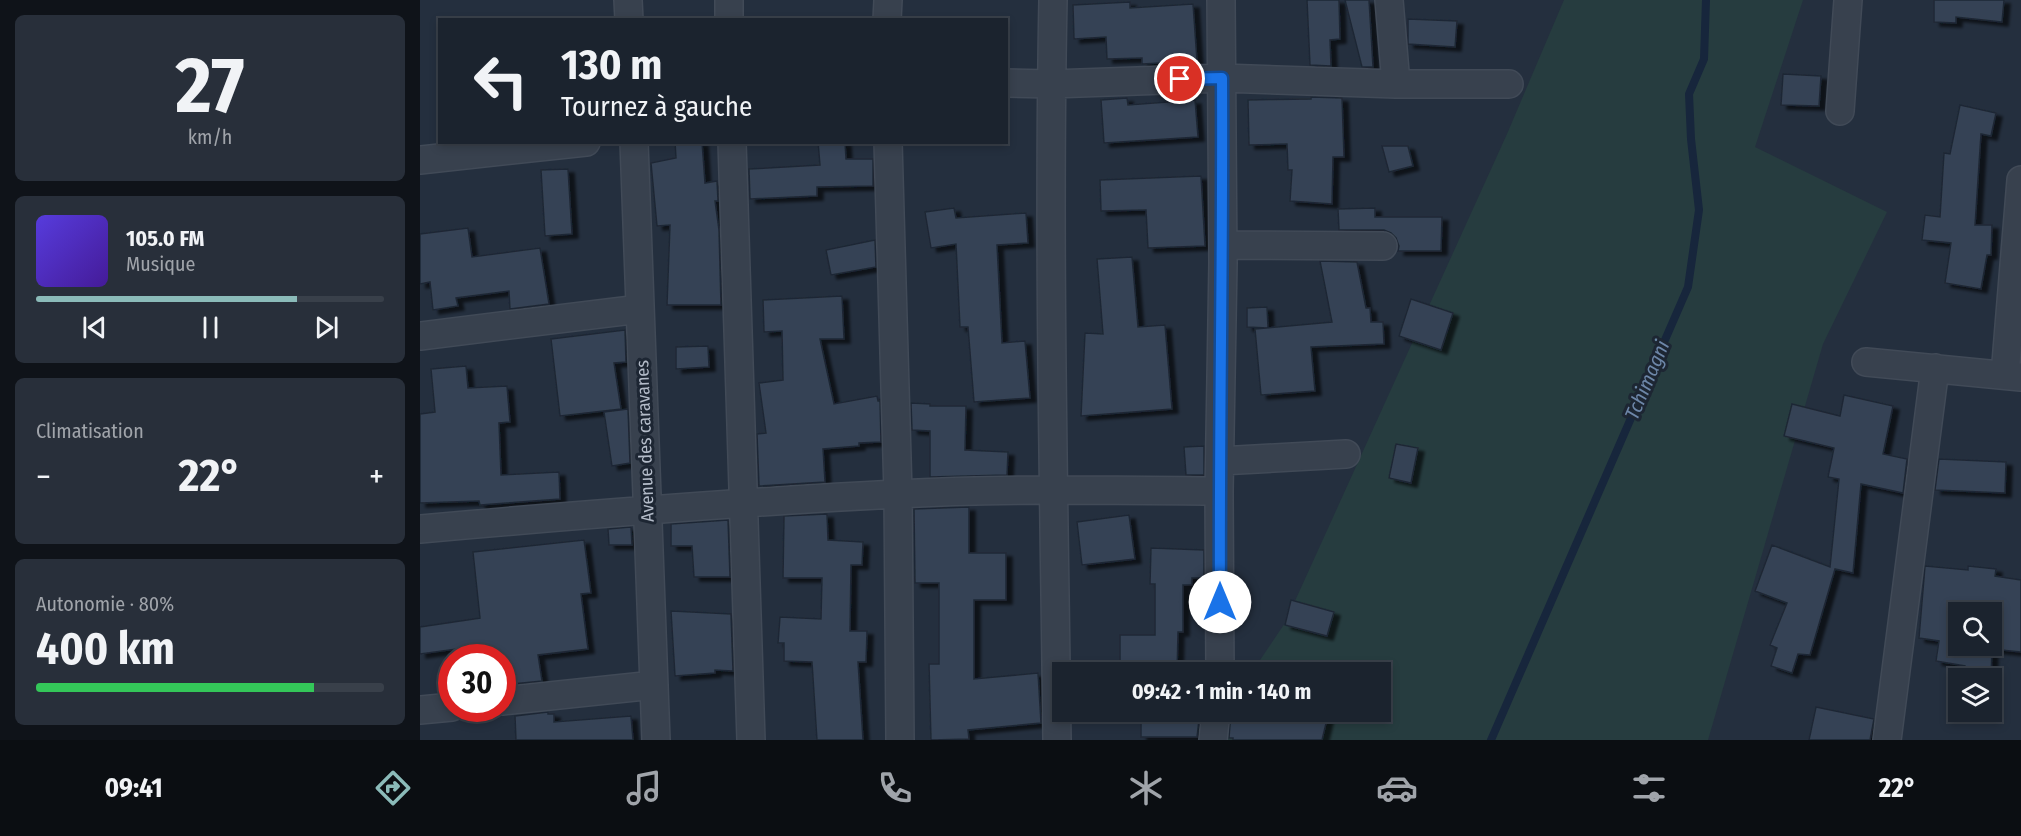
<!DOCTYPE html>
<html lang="fr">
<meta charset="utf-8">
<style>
:root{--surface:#1b232e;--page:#282f3a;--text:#f1f3f6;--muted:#a0a4aa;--line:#39404a;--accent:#8bbbb9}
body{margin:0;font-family:"Fira Sans Condensed",sans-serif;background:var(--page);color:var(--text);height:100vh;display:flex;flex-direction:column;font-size:22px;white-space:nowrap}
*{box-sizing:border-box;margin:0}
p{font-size:20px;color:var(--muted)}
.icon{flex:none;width:33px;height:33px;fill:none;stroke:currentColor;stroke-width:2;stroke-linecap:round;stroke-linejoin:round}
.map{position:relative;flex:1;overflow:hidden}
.drawer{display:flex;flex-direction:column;gap:15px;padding:15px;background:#0f1319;width:420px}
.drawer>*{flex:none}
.top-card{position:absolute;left:18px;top:18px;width:570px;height:126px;border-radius:0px;box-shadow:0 3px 9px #0003,0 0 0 2px var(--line);background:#1b232e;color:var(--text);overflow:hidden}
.fabs{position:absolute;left:1528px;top:602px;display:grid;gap:12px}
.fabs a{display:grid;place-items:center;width:54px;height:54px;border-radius:0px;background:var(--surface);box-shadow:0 3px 9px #0003,0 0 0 2px var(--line);font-size:30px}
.speed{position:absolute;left:18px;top:644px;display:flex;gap:12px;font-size:30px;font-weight:700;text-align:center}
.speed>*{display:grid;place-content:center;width:78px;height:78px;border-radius:50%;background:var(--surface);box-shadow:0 3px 9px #0003,0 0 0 2px var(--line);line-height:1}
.speed .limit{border:9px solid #d22;background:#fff;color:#111}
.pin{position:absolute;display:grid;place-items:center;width:51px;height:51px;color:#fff;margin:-26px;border:3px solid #fff;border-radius:50%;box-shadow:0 2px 6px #0007}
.me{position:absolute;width:66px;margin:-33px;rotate:0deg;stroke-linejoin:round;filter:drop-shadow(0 0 4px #0008)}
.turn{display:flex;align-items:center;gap:21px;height:126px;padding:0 24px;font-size:27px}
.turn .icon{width:78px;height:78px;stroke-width:2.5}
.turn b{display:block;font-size:42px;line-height:51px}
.big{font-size:45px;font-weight:700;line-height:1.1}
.drawer .tile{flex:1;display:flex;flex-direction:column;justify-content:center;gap:9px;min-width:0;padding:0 21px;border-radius:9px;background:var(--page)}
.drawer .dial{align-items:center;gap:0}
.dial b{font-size:78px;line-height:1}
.song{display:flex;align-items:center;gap:18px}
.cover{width:72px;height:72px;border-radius:9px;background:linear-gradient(135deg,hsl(250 70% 55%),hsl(260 70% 35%))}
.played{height:6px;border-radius:3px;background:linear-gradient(90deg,var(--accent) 75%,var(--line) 75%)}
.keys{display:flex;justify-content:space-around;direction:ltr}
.heat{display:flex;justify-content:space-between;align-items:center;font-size:33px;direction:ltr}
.charge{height:9px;border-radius:4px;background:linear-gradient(90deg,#34c759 80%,var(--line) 0)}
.trip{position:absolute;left:632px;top:662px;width:339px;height:60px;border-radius:0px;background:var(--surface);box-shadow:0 3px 9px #0003,0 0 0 2px var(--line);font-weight:700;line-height:60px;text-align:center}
.tabs{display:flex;height:96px;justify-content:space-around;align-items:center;background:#0b0e12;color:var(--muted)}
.tabs .icon{width:42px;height:42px}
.tabs .selected{color:var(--accent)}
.tabs b{font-size:27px;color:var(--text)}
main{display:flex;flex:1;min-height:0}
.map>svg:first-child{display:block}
</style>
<main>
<section class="drawer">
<div class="tile dial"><b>27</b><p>km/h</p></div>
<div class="tile">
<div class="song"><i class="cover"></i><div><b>105.0 FM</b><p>Musique</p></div></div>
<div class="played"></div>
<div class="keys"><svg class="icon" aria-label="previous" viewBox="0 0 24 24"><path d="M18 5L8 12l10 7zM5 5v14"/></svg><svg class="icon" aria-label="pause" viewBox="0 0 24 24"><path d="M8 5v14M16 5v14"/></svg><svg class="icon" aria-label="next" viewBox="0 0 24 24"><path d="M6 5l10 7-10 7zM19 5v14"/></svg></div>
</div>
<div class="tile"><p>Climatisation</p>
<div class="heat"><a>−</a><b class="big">22°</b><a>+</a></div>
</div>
<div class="tile"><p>Autonomie · 80%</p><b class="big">400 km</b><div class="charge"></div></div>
</section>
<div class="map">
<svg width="1601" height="740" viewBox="0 0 1601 740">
<defs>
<filter id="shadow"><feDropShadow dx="6" dy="4" stdDeviation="1.5" flood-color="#0009"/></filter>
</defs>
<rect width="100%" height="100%" fill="#242f3e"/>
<!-- green -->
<path fill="#263c3f" d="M1144,0H1383L1335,147L1467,212L1403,344L1288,740H786L806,711H960V672H832L865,623L1087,134Z"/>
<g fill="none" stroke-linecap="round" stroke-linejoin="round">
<!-- stream -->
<path stroke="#17263c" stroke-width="8" d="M1071,740L1268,287L1279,210L1271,139L1269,94L1284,59L1286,0"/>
</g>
<!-- building -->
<path fill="#364354" stroke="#1f2835" stroke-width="1.5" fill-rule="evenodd" filter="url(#shadow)" d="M887,0H919L920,39L910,40L911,66L890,65Z
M925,0H949L953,67H942Z
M1514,0H1584L1582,22L1536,17V23L1514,22Z
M710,2V8L773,4L777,61L722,64V58L687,59L686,37L654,39L653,5Z
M988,19L1037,21L1035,47L988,44Z
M1363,74L1401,76L1399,106L1361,105Z
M891,97L922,98L924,157H913L912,204L870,201L872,170H868L867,144L829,145L828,100L891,99Z
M707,98L708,105L775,100L778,137L684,143L681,100Z
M1540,105L1576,113L1571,136L1561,134L1555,225H1572L1571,255H1567L1561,289L1525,283L1531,243L1502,240L1505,215L1520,217L1524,153L1530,154Z
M255,142H282L285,183L297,181L298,201H295L299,230L301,305H247L250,225L237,226L231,163L256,158Z
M398,142H425L426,159H453V186L397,187V196L330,199L329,169L400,165Z
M962,146H988L993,166L969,172Z
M148,169L152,234L125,236L121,170Z
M781,176L785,246L728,248L726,210L681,211L680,180Z
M534,208L536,218L606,213L608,243L577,245L582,343L605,341L610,398L554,402L548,327H540L536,244L511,248L505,212Z
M955,208V217H1022L1021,251H978L979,246L976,238L971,233L964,230H919L918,209Z
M48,228L52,257L120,248L129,304L90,309L89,291L36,298L38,306L13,310L10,282L0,284V234Z
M455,240L456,267L411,275L406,250Z
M712,257L718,327L745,325L752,409L661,416L665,333L683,334L677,259Z
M900,261L937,262L946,308H950L951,322H963L964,344L891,347L895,391L841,395L835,329L912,322Z
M422,296L424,339H400L414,404L457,396L458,401H460L461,442L439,443V446L403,449L405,482L339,486L337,434L346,433L339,383L363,380L362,331L344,332L343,300Z
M991,299L1033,313L1021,350L979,336Z
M847,307L848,328L827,327V308Z
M205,330L206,362L194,363L201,409L140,416L131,339Z
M288,346L289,367L256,369V347Z
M46,366L48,388L87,386L90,422L79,423L81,475L139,472L140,499L60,505L59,501L0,503V414L15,412L11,369Z
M1424,395L1473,406L1463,454L1487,459L1483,493L1441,484L1433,573L1415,569L1390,655L1378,654L1372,673L1351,666L1357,648L1350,645L1367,603L1335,591L1352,545L1410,567L1419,479L1408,477L1414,448L1364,436L1372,404L1420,416Z
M491,403L510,404V406H546L545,450L588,452L587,475L510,477V431L492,430Z
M208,409L210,463L192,466L184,412Z
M976,444L998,448L991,483L969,478Z
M784,446V475H766L764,447Z
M1519,459L1586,462L1585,493L1515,490Z
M549,507V553H586V600H554V679L618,673L621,723L548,730L549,739L511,740L509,664H519V583H495L494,509Z
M407,514L408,540L443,542L442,565H431L430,631H447L446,662H438L443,740H397L392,662L364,661V643H358L360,617L401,619L402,578H363L364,516Z
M709,515L715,559L662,565L657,522Z
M308,520L310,577H274L272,546H251V524Z
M211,527L212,545H189L188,529Z
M164,540L171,593L161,594L168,649L118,655L122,681L82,685V657H60L58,646L0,654V627L60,618L53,552Z
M731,548L784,550V578H772V585H763V632H758L757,672H700V635H735V584H730Z
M1505,566L1548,570V566L1576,569L1575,576L1601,580V652L1572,649L1571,678H1545V666L1516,661L1519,641L1499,638ZM1539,612H1572V645H1539Z
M871,600L914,612L907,636L865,625Z
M251,611L311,614L313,671L295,670V673L255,676Z
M1396,707L1454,719L1450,740H1389Z
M721,711H780L777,737H721Z
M811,711H909L902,740H813V738H809Z
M128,712V714H134V722L211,716L213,740H96L95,716Z"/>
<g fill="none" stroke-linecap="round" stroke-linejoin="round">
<!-- minor casing -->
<g stroke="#414a57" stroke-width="30">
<path id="minor" d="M208,0L209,20
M309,0V20
M633,0C628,247 634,493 637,740
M969,0L976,84
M467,20L468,0
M586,83L632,84L802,78L976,84H1089
M1420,111L1428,0
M214,142L236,740
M312,142L331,740
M468,142L478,493L480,740
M0,160L166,142
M803,245L963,246
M0,336L220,309
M1446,362L1601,377
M1585,375L1601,180
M800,461L926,454
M0,529C159,515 317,502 476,494C584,488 692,490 799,491
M800,672L799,491L803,263L801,0
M82,701L234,685
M0,710L32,707
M793,740L796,711
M1467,740L1515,368"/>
</g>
<!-- minor -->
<use href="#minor" stroke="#38414e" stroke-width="27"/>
</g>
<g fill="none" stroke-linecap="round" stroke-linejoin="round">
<!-- route casing -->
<g stroke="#114b97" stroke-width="15">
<path id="route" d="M760,79L802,78C803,252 799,427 800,602"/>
</g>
<!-- route -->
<use href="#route" stroke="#1a73e8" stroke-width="10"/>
</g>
<g text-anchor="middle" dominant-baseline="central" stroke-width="6" stroke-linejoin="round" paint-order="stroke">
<!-- street labels -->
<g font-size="18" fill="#b4bcc9" stroke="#1d2633">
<text transform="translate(225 441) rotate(-92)">Avenue des caravanes</text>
</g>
<!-- water labels -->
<g font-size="20" font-style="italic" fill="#6d86a8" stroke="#1d2633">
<text transform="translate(1227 380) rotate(-67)">Tchimagni</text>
</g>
</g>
</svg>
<div class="fabs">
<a><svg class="icon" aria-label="search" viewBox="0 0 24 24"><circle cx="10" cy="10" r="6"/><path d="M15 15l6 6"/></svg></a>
<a><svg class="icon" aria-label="layers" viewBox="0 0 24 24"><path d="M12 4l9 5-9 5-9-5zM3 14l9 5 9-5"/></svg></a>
</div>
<div class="speed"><div class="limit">30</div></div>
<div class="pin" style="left:760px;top:79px;background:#d93025"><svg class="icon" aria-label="arrive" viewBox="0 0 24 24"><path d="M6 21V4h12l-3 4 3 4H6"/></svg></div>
<svg class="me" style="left:800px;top:602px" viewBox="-20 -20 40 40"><circle r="19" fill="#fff"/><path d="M0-13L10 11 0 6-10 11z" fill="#1a73e8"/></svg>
<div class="trip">09:42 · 1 min · 140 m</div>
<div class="top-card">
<div class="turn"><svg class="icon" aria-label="left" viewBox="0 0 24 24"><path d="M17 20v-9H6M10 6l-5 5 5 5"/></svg><div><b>130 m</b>Tournez à gauche</div></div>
</div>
</div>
</main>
<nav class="tabs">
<b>09:41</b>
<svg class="icon selected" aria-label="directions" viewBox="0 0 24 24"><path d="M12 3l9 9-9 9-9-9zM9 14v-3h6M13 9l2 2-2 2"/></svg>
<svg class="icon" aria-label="music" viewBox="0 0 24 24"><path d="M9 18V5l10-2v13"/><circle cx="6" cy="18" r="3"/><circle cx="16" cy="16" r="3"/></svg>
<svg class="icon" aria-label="phone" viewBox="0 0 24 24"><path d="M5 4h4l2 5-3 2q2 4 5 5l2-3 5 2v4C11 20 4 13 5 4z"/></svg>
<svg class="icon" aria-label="climate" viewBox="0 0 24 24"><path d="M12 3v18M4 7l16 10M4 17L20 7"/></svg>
<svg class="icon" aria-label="car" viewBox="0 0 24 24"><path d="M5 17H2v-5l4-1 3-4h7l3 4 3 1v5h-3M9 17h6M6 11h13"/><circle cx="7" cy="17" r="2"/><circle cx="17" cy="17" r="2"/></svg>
<svg class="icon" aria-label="filters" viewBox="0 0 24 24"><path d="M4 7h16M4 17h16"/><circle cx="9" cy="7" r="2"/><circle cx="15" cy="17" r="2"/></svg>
<b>22°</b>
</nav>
